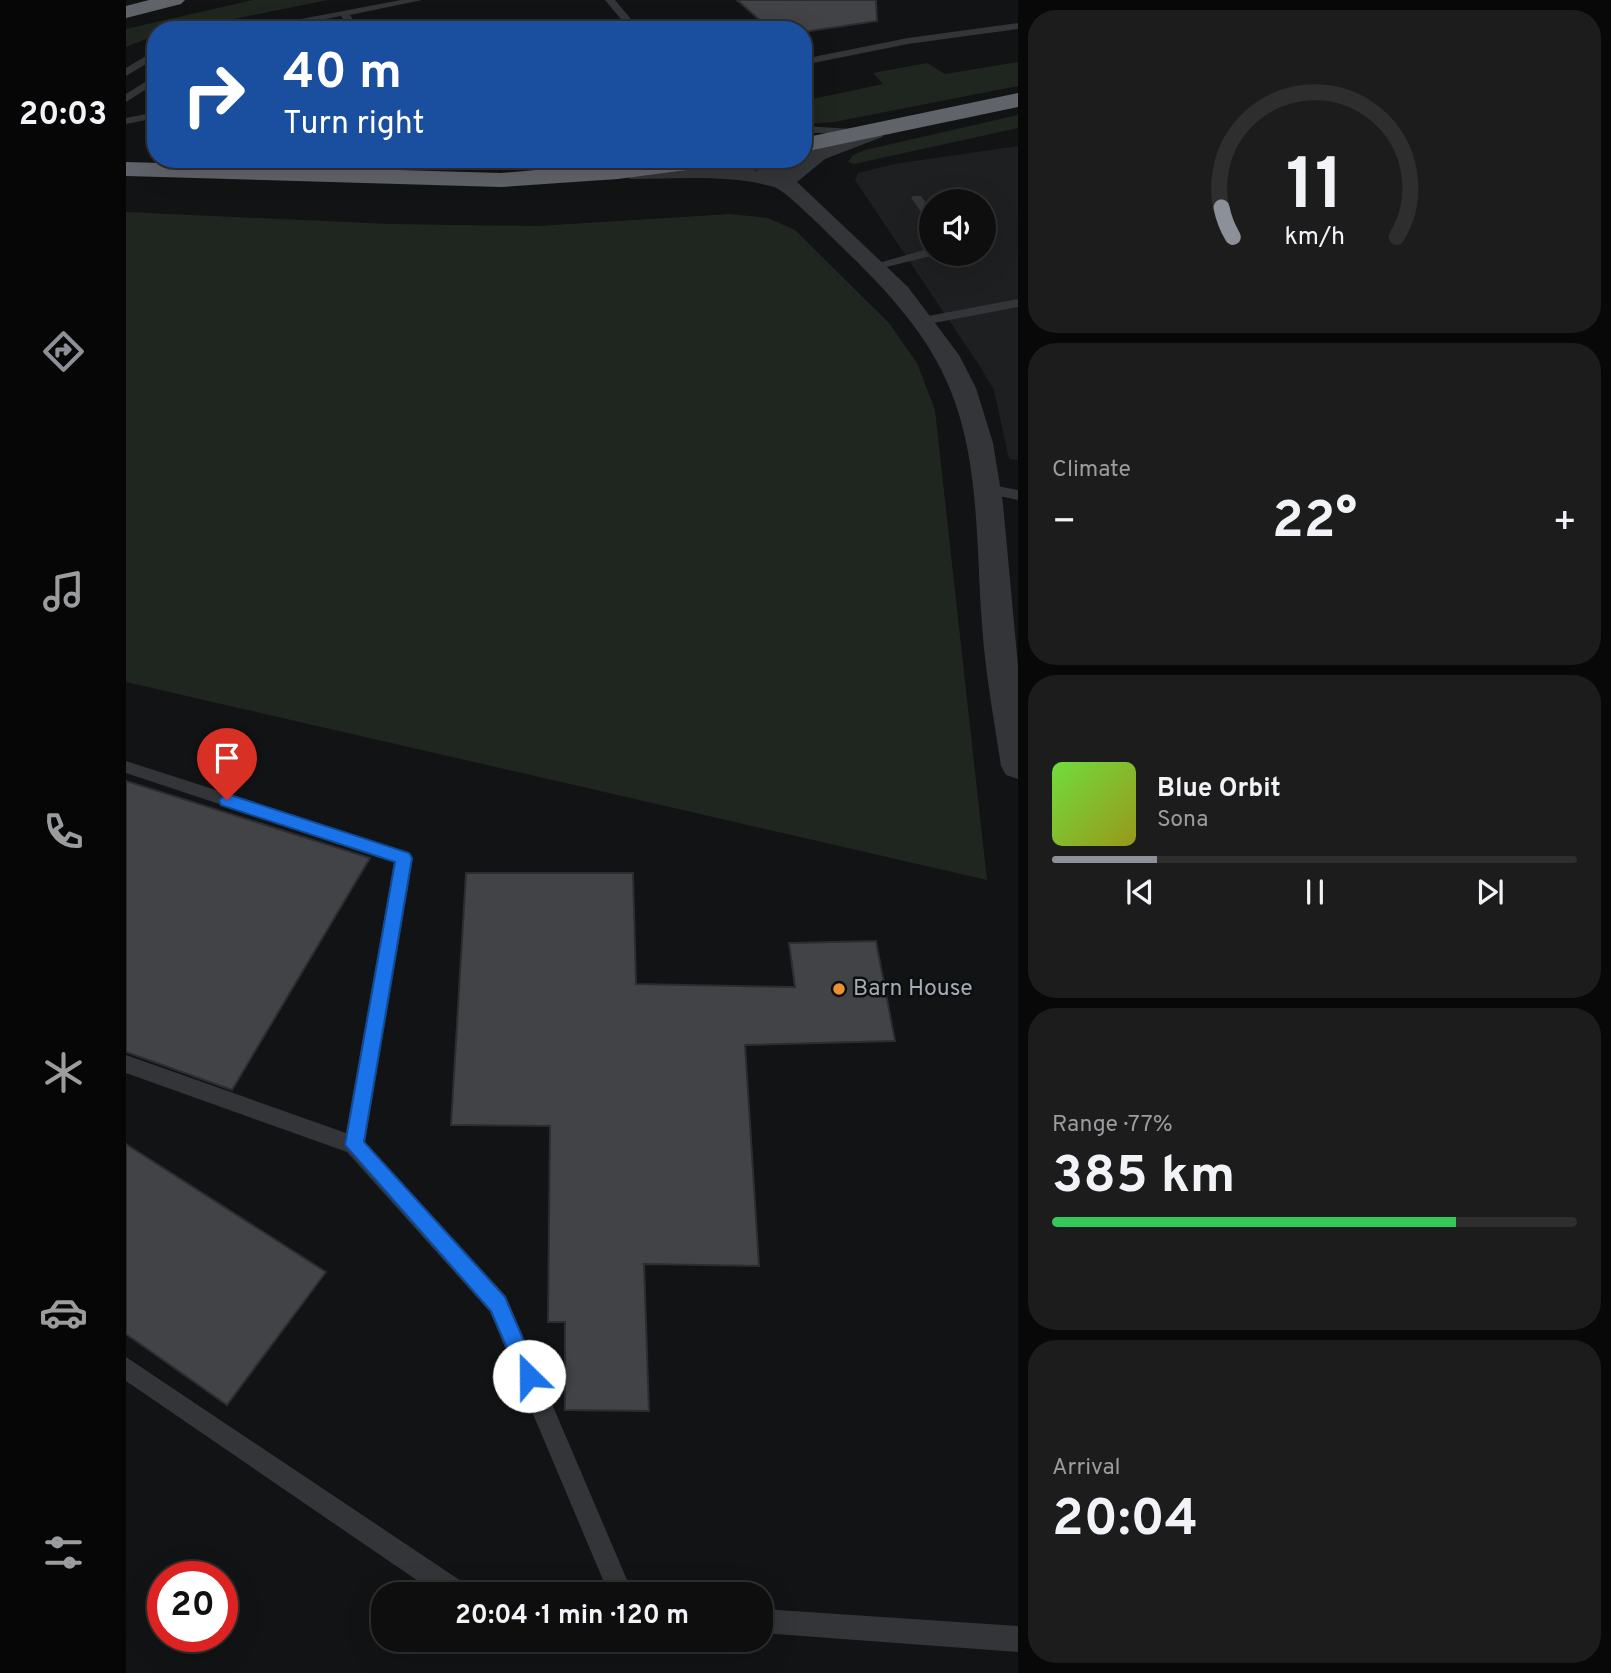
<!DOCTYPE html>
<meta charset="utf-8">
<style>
:root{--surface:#0e0e0f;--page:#1c1c1d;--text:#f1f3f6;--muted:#9b9c9e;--line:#2e2e2f;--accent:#8c9099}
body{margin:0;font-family:Overpass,sans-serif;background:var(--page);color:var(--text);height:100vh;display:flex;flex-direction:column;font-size:26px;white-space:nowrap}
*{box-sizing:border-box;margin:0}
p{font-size:23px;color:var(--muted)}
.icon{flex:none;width:38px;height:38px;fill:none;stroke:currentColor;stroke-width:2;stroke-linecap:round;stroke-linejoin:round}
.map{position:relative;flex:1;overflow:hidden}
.sheet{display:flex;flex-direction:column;gap:10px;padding:10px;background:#080808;width:593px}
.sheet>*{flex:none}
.hud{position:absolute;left:21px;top:21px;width:665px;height:147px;border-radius:28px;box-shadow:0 7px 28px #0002,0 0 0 2px var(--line);background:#1a4fa0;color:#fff;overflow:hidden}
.controls{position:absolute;left:793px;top:189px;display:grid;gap:14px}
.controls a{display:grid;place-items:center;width:77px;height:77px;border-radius:50%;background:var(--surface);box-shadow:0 7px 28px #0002,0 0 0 2px var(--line);font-size:35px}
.speed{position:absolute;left:21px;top:1561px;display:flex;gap:14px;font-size:35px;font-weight:700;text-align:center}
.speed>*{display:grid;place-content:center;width:91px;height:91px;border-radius:50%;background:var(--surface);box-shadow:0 7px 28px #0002,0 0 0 2px var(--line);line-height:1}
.speed .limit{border:10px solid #d22;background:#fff;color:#111}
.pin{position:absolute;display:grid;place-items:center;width:60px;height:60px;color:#fff;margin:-72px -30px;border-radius:50% 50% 50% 0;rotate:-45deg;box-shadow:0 0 7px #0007}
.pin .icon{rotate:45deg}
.me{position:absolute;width:77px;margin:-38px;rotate:337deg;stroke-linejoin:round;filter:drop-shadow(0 0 5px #0008)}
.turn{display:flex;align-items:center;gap:24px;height:147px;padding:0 21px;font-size:32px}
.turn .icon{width:91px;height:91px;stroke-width:2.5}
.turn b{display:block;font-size:49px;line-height:60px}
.big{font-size:52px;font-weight:700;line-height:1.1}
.sheet .tile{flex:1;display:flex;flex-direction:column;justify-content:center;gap:10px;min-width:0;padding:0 24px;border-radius:28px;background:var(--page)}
.sheet .dial{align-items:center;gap:0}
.dial svg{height:182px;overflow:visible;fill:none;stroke:var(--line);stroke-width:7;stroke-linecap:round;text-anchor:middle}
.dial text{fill:var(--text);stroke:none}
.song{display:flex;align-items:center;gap:21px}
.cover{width:84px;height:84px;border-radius:10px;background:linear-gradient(135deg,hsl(100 70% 55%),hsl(60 70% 35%))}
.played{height:7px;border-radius:4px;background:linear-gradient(90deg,var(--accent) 20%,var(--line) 20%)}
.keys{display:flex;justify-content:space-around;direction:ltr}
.heat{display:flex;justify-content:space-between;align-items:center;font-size:38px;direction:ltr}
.charge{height:10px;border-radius:5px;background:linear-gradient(90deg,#34c759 77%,var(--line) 0)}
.trip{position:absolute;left:245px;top:1582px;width:402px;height:70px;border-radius:28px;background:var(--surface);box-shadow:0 7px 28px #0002,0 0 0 2px var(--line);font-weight:700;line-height:70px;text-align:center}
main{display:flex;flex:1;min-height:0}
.dock{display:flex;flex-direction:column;width:126px;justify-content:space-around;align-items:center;background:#060606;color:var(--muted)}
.dock .icon{width:49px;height:49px}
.dock .active{color:var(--accent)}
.dock b{font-size:32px;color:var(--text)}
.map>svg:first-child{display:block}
</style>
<main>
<nav class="dock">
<b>20:03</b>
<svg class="icon active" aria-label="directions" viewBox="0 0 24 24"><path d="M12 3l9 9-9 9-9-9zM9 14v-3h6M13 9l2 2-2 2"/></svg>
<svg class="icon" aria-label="music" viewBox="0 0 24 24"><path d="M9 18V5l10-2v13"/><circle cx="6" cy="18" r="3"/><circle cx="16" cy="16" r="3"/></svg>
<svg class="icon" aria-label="phone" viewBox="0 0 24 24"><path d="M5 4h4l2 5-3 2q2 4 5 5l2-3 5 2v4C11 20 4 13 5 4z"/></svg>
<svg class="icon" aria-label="climate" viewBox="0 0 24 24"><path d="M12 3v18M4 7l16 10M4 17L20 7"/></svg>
<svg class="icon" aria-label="car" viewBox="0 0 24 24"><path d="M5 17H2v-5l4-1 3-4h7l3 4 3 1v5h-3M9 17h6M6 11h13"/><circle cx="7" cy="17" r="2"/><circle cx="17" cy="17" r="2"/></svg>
<svg class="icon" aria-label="filters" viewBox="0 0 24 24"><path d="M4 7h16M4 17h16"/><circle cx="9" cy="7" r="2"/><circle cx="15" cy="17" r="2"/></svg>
</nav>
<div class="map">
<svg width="892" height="1673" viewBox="0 0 892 1673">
<rect width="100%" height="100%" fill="#121314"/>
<!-- built -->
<path fill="#1e1f21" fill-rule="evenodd" d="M892,146V460L883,459L868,390L855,368L729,180L732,173L768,164ZM805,201H858V254H805Z"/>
<!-- green -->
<path fill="#1f261f" d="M127,0H202L53,30H30V35L0,47V29Z
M892,62V86L708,122L677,124V101L757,84L747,73L801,63L819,74Z
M892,115V128L728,164L722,162L727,155L739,150Z
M0,212L264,224L411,226L604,214L642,218L669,230L763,323L791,363L809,410L861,880L0,682Z"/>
<!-- building -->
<path fill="#414347" stroke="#2c2d30" stroke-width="2" d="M611,0H750L751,21L677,32L645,30Z
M0,781L244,858L106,1090L0,1052Z
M340,873H507L510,984L669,987L663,943L750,941L769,1041L619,1045L633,1266L518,1264L523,1411L439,1410V1322H422L424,1126L325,1125Z
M0,1144L200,1272L101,1405L0,1334Z"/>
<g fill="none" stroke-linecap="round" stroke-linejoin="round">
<!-- lane -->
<path fill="#343539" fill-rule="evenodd" d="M275,0H296L224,15L234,30H224L215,16L141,30H118Z
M479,0H489L514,30H504Z
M892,23V29L782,44L677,65V59L782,38Z
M30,50V58L0,76V68Z
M30,75V83L0,102V94Z
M30,112V118L0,124V118Z
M677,126L727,129L732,132L727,135L677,132Z
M787,196H795L805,210V221L801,220L785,198Z
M805,248V254L809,255L748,270L742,266Z
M892,299V307L797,325L791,321L797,317Z
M860,484L892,490V500L855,492V486Z
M0,761L284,853L287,858L239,1142L380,1296L507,1594H483L364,1312L221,1152L0,1073V1055L220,1133L268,862L0,773Z
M0,1357L341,1585L344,1594H311L0,1381Z
M635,1609L892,1626V1652L635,1633Z"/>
<!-- street -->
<path fill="#343539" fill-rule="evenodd" d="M748,126L759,132L756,137L699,159L671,182L782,287L833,355L850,388L867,443L877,504L892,666V779L880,775L875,766C868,719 859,672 856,624C850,547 854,462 824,389C802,334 760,290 719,250C706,238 661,191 648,187C603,174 551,179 505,179L494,172L505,165L601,166L632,171L621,159H645L658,170L671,159H677V154L683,149Z"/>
<!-- highway -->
<path fill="#60646a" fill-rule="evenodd" d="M23,0H59L55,4L0,18V6Z
M892,93V107L677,152V138Z
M533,159H603L600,164L591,166L492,179L375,187L0,176V162L375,173Z"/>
</g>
<!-- route -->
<path fill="#1a73e8" stroke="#114b97" stroke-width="2" d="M101,794L283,853L286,858L238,1142L379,1297L413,1376L410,1383L403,1386L396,1383L365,1311L219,1145L269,862L95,805L93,800Z"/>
<!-- markers -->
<circle fill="#eb9134" stroke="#0d0e0f" stroke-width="2.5" cx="713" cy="989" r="7"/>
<g text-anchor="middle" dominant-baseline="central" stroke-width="5" stroke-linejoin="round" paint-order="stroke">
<!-- poi labels -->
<g font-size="23" fill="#a4abb4" stroke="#0d0e0f" text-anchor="start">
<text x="727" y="989">Barn House</text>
</g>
</g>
</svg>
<div class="controls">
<a><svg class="icon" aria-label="sound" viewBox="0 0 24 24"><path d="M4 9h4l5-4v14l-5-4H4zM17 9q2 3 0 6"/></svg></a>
</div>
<div class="speed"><div class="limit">20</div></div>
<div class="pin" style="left:101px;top:800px;background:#d93025"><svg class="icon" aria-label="arrive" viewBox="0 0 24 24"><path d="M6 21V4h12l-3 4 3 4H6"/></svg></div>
<svg class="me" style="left:403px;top:1376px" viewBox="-20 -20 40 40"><circle r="19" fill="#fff"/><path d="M0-13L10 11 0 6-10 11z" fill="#1a73e8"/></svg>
<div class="trip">20:04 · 1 min · 120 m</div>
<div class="hud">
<div class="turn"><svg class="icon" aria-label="right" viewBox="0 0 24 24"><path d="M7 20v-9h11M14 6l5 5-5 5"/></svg><div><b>40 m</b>Turn right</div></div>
</div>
</div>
<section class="sheet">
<div class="tile dial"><svg viewBox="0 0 100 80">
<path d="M14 69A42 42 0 1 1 86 69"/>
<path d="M14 69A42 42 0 0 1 9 56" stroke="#8c9099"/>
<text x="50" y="56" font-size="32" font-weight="700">11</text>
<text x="50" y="72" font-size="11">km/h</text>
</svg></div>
<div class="tile"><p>Climate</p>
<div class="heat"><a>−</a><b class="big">22°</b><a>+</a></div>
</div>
<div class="tile">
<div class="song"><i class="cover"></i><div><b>Blue Orbit</b><p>Sona</p></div></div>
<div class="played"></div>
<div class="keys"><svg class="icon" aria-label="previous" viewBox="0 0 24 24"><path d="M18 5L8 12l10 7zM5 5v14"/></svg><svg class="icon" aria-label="pause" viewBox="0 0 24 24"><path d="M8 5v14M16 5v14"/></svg><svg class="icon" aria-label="next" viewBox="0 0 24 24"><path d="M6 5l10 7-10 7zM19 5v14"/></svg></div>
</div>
<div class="tile"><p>Range · 77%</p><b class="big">385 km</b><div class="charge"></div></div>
<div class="tile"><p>Arrival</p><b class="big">20:04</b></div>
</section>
</main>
